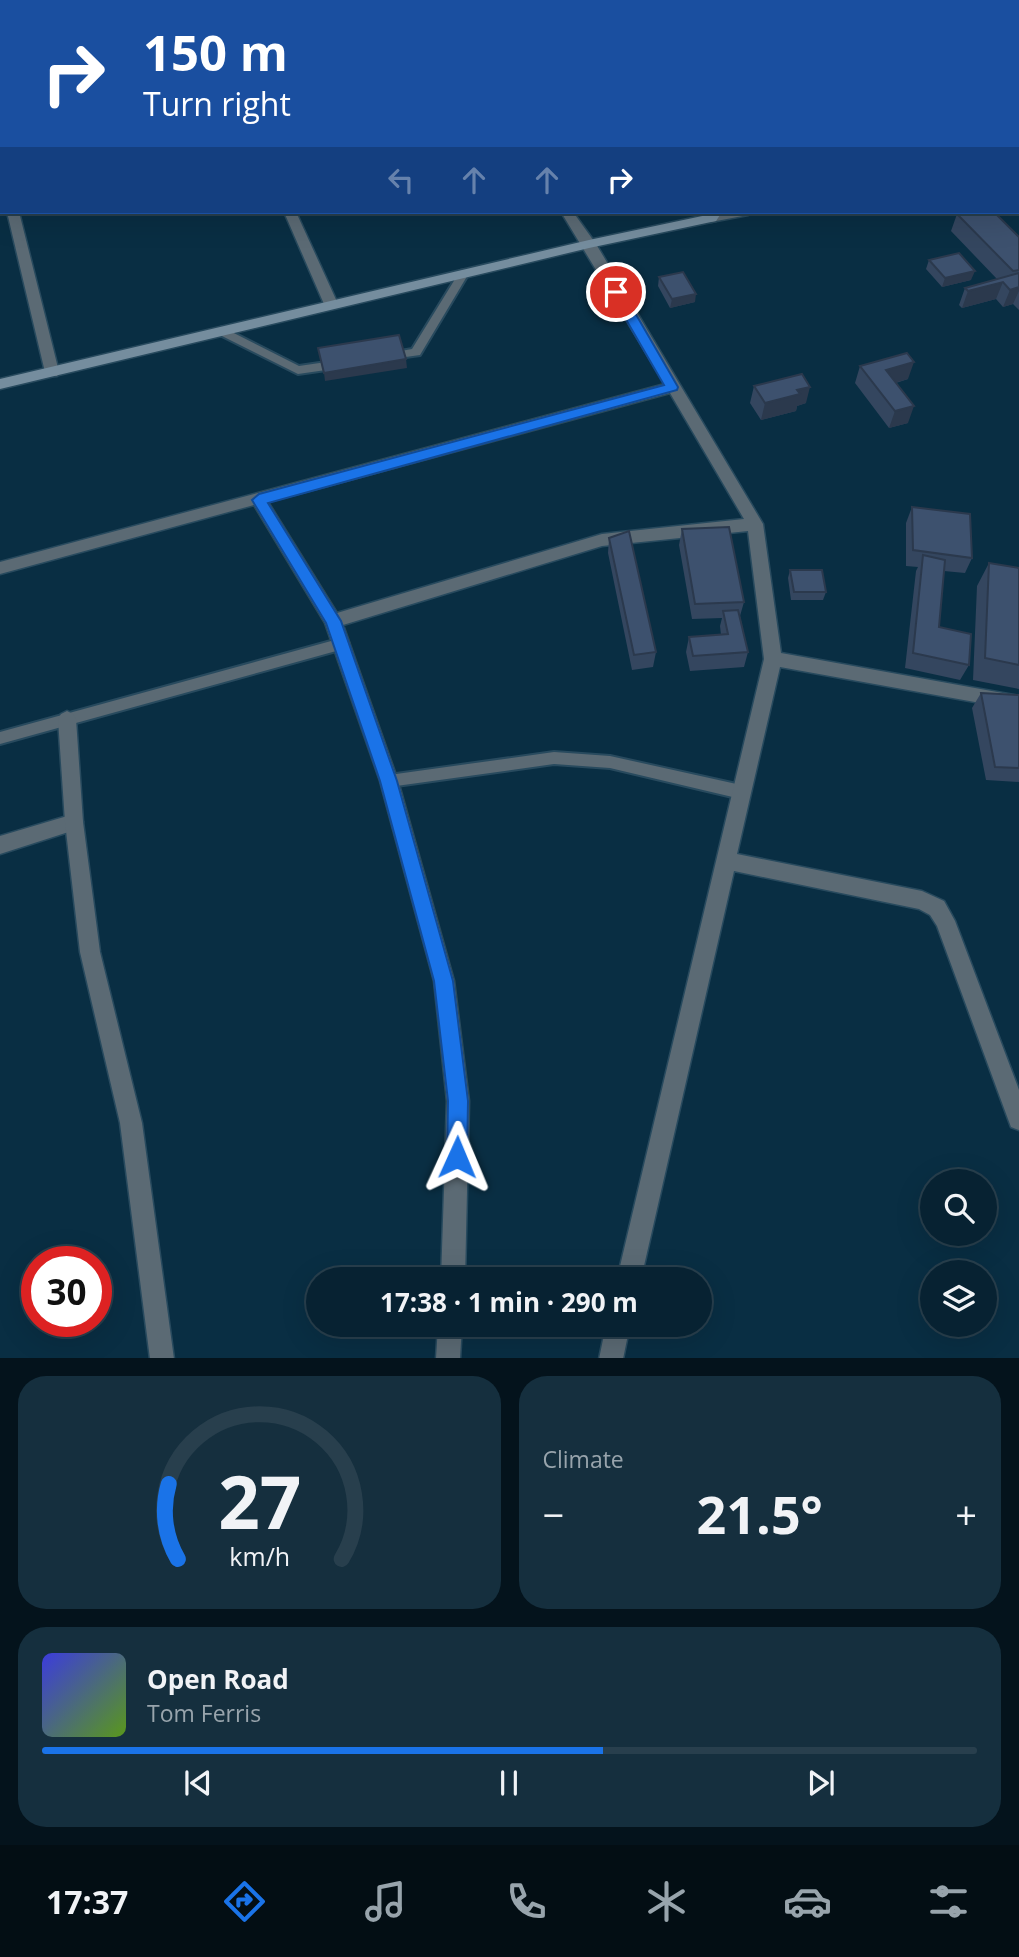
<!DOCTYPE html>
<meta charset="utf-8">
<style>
:root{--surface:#072232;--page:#152f3e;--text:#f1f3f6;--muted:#98a4ac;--line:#283f4d;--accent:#1a73e8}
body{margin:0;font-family:"Open Sans",sans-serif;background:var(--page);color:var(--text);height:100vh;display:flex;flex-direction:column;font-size:26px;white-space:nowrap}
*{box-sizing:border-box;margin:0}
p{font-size:23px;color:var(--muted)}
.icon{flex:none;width:38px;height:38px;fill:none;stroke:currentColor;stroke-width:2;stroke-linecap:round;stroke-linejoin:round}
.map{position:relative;height:1358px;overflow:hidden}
.side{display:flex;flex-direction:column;gap:18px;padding:18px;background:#04131c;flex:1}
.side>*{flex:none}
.banner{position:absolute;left:0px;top:0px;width:1020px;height:214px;box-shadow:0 7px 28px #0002,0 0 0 2px var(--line);background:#1a4fa0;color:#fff;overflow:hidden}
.fabs{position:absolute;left:920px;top:1169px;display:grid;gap:14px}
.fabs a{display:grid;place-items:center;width:77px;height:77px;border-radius:50%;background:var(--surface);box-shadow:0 7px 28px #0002,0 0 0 2px var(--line);font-size:35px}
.speed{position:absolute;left:21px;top:1246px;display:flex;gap:14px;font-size:35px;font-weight:700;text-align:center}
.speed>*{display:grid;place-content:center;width:91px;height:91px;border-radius:50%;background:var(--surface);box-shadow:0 7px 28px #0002,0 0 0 2px var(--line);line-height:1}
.speed .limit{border:10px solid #d22;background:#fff;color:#111}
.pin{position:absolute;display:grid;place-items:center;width:60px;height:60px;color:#fff;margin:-30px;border:4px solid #fff;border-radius:50%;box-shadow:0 2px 7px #0007}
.me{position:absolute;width:77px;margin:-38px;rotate:1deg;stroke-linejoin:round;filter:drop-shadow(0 0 5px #0008)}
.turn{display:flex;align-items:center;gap:24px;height:147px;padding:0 28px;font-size:32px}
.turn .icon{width:91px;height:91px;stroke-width:2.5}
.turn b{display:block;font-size:49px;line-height:60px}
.lanes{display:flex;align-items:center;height:66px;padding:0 28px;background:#0003;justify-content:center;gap:35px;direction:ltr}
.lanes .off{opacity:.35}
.big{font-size:52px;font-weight:700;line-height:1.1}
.side .card{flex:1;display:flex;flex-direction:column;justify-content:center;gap:10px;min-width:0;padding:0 24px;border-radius:28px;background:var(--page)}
.side .dial{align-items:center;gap:0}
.dial svg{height:182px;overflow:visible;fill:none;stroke:var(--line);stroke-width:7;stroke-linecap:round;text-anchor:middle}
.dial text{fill:var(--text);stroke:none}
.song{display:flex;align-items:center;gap:21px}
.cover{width:84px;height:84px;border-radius:10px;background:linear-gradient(135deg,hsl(240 70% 55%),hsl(90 70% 35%))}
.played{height:7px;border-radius:4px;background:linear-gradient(90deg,var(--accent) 60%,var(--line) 60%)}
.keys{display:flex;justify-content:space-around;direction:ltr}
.heat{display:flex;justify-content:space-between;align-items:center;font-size:38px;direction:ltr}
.side .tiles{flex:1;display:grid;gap:18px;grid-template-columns:1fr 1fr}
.card:last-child{grid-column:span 2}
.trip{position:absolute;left:306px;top:1267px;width:406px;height:70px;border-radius:35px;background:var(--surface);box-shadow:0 7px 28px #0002,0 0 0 2px var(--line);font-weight:700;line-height:70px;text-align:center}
.tab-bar{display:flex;height:112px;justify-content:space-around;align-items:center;background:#030e14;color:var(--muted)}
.tab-bar .icon{width:49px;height:49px}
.tab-bar .active{color:var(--accent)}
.tab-bar b{font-size:32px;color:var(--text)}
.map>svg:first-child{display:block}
</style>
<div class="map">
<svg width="1019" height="1359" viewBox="0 0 1019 1359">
<rect width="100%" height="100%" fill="#092e43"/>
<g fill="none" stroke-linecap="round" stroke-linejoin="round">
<!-- service casing -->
<g stroke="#284a5e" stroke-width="4">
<path id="service" d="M464,270L469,273L420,355L384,360V354L412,349L460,271Z
M222,327L299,366L340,360L346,364L340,368L298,374L218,334L216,331Z
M342,638L347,640L349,644L347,648L0,744V732Z
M554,752L610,756L741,785L746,787L748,792L746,797L741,799L610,768L554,764L389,787L384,786L382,781L384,776L389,775Z"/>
</g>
<!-- pedestrian casing -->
<g stroke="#284a5e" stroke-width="3">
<path id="pedestrian" d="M74,814L81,816L83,822L81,828L0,854V836Z"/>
</g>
<!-- minor casing -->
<g stroke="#284a5e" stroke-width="3">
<path id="minor" d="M190,0H200L201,2H190Z
M417,0H427L428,2H417Z
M658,0H669L670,2H659Z
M0,155L2,156V170L0,169Z
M7,212H19L59,372L57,376H47L45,372Z
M284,212H296L338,304L336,307L331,309L324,304Z
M561,212H573L596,244L763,524L781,653L1019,696V710L780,667L737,854L922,891L944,901L955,921L1019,1090V1130L1011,1127L1008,1119L937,926L930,915L919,909L734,871L641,1279H617L764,659L748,531L602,546L343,625L398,781L454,981L469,1101L465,1279H441L447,1101L434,981L380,781L325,623L254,505L0,574V562L665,384ZM670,393L744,519L602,534L337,613L268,502Z
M67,711L73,714L76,719L83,822L100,952L142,1123L174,1359H150L120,1123L80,952L65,822L58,719L61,714Z
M438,1325H462L460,1359H436Z
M606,1325H630L623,1359H599Z"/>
</g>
<!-- tertiary casing -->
<g stroke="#284a5e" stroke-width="3">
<path id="tertiary" d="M1018,153H1019V161H1018Z
M723,212H749L748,215L711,222L705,218Z"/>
</g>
<!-- secondary casing -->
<g stroke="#284a5e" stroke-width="3">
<path id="secondary" d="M838,0H848L837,2Z
M877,0H888L876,2Z
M709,212H722L716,221L711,222L589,248L0,389V379L589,240L707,215Z"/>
</g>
<!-- service -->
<use href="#service" fill="#5b6a74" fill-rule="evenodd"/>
<!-- pedestrian -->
<use href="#pedestrian" fill="#5b6a74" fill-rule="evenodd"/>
<!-- minor -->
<use href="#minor" fill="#5b6a74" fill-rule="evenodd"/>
<!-- tertiary -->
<use href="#tertiary" fill="#5b6a74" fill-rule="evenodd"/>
<!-- secondary -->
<use href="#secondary" fill="#758d9e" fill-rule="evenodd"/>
</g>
<!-- wall -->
<path fill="#34465f" d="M957,214L1019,237V310L1013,304L1003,307L996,299L962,308L959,305L965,288L997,279L951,231Z
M929,260L971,280L942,287L926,269Z
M659,277L695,302L670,308L658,286Z
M860,366L908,379L896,383L908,423L889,428L855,383Z
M754,386L806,403L797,406L796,411L761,420L750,403Z
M912,507L972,558L965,573L944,571L939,627L969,665L960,680L905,668L916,571L918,567L906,566V523Z
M682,529L744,602L740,616L748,652L744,667L690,671L686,652L689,637L721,635L720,626L722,618L692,619L679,545Z
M609,538L656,652L653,667L632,670L608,553Z
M989,563L1019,568V689L973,680L977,586Z
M790,570L826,592L823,600H791L788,578Z
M981,693L1019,695V782L986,780L972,708Z"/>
<!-- shaded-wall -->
<path fill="#2b394d" d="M322,0H355V1L322,2Z
M975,271L971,280L942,287L945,278Z
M1003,282L996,299L962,308L968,291Z
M1019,287V291L1013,304L1003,307L1010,290Z
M696,294L695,302L670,308L672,299Z
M406,359L407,368L325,381L324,373Z
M914,362L908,379L880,387L886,370Z
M810,387L806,403L797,406L796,411L761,420L765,403L797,390Z
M914,406L908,423L889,428L895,411Z"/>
<!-- building -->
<path fill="#3d516e" stroke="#2b394d" stroke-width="2" d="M964,212H994L1019,237V270L1013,271L957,214Z
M959,253L975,271L945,278L929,260Z
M683,272L696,294L672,299L659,277Z
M1019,273V287L1010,290L1003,282L968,291L965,288Z
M399,335L406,359L324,373L318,348Z
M907,353L914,362L886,370L914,406L895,411L860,366Z
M802,374L810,387L797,390L800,394L765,403L754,386Z
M912,507L970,514L972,558L913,550Z
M729,527L744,602L695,604L682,529Z
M629,531L656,652L634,655L609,538Z
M923,555L945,560L939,627L971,634L969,665L913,653Z
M989,563L1019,568V665L985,658Z
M790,570H822L826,592H794Z
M738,610L748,652L693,656L689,637L728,634L723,611Z
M981,693L1019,695V768L995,767Z"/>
<!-- route -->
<path fill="#1a73e8" stroke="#114b97" stroke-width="2" d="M616,288L623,292L678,387L677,390L268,503L341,621L397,781L453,981L468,1101L467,1157L464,1164L457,1167L450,1164L447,1157L448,1101L434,981L380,781L326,623L252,500L259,494L664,385L610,292Z"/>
</svg>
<div class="fabs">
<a><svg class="icon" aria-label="search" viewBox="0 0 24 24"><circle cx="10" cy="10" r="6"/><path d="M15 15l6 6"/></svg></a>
<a><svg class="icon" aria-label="layers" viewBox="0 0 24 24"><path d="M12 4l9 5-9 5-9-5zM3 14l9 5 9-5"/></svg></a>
</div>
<div class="speed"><div class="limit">30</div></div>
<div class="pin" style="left:616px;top:292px;background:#d93025"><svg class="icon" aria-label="arrive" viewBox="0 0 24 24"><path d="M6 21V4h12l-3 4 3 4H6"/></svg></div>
<svg class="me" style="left:457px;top:1157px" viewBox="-20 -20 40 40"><path d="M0-17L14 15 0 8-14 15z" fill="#1a73e8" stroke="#fff" stroke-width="4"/></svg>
<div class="trip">17:38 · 1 min · 290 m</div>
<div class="banner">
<div class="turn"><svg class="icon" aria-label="right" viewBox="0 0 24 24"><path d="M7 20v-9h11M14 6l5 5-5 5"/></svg><div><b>150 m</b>Turn right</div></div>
<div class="lanes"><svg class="icon off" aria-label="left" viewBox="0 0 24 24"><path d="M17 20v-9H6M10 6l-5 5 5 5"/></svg><svg class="icon off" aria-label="ahead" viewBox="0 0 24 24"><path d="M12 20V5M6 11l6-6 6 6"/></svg><svg class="icon off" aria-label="ahead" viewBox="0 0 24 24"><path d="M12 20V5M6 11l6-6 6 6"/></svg><svg class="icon" aria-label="right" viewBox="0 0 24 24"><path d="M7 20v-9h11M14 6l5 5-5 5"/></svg></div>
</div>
</div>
<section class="side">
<div class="tiles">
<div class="card dial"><svg viewBox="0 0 100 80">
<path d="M14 69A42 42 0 1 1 86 69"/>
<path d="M14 69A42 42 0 0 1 10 36" stroke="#1a73e8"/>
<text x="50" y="56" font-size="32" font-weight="700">27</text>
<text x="50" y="72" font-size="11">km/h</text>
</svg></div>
<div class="card"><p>Climate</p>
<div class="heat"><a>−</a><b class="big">21.5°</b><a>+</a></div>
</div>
<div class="card">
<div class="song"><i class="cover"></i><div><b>Open Road</b><p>Tom Ferris</p></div></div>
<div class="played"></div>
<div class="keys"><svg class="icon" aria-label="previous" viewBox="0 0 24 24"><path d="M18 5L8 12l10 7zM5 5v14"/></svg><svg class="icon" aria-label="pause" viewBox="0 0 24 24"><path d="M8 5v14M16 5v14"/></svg><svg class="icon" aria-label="next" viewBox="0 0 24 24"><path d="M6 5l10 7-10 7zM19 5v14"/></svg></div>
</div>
</div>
</section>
<nav class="tab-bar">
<b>17:37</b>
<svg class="icon active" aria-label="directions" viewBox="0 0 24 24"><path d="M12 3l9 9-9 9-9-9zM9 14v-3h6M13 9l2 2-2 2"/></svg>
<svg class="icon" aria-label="music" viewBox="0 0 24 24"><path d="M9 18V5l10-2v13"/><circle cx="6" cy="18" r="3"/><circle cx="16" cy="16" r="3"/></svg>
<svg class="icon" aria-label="phone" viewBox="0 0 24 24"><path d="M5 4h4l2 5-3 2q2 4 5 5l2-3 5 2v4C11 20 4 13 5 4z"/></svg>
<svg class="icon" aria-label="climate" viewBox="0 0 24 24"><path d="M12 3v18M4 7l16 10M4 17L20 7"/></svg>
<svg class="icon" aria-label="car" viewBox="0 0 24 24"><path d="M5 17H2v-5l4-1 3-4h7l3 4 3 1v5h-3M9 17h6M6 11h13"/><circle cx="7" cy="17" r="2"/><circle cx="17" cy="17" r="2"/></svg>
<svg class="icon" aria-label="filters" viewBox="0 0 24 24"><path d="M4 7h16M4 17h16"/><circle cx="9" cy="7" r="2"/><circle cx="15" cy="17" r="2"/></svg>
</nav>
